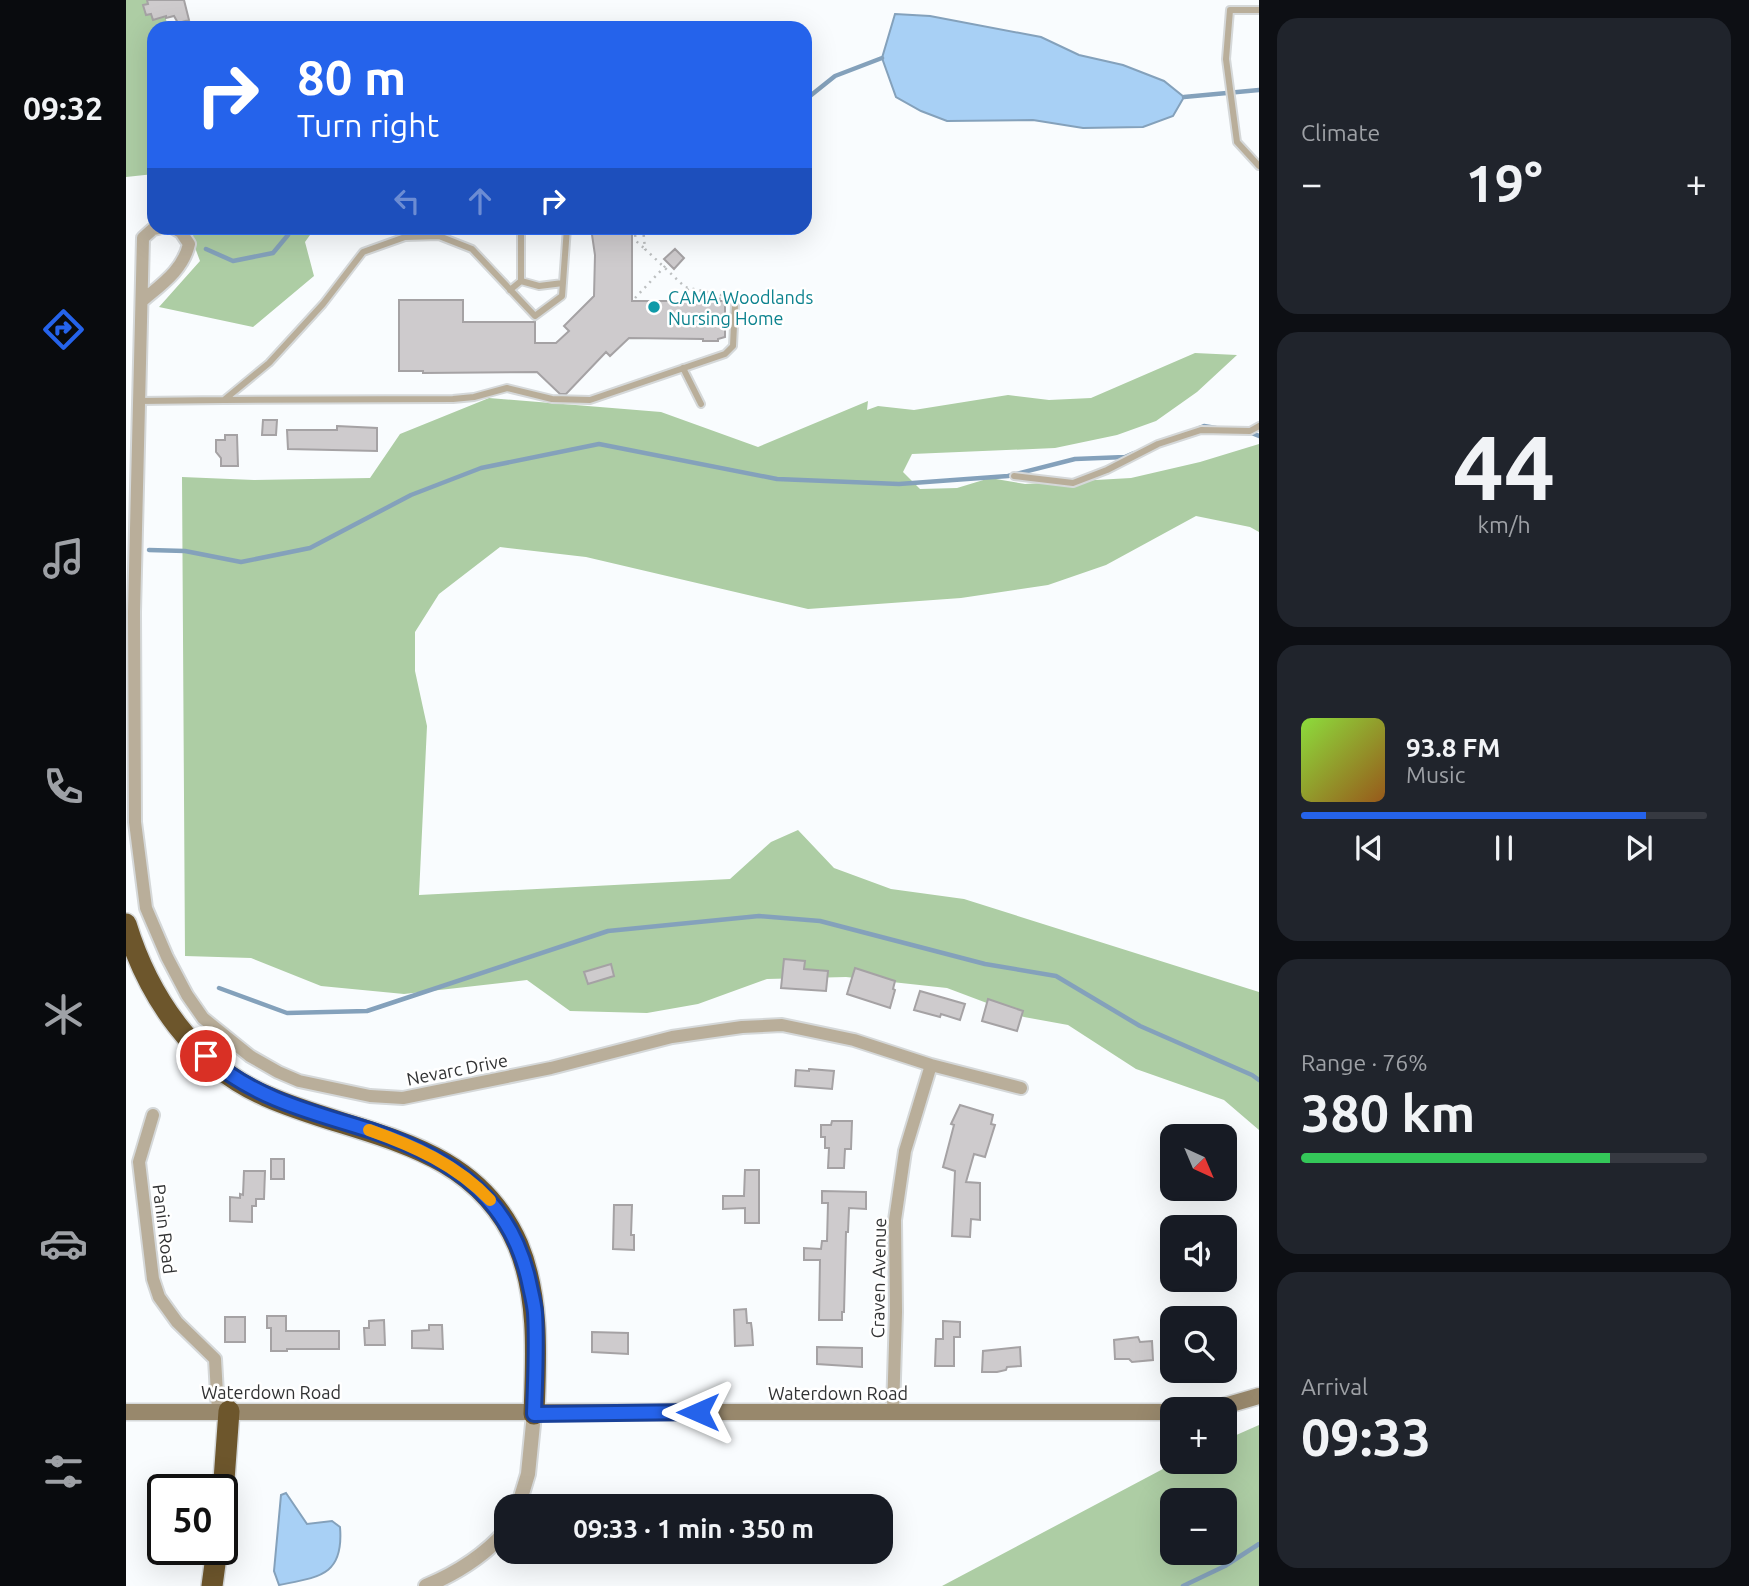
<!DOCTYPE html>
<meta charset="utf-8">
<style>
:root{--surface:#171b24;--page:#20242c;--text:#f1f3f6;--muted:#9ea1a6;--line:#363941;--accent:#2563eb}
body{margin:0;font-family:Ubuntu,sans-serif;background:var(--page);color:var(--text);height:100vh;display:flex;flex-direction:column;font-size:26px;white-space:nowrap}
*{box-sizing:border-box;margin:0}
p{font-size:23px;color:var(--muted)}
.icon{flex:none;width:38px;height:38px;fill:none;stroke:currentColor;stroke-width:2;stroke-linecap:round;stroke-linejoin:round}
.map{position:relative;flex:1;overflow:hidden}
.details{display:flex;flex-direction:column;gap:18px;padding:18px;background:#0d0f14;width:490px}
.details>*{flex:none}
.top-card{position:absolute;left:21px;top:21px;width:665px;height:214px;border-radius:21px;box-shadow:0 7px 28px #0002;background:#2563eb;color:#fff;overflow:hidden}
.needle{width:46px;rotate:136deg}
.tools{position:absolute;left:1034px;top:1124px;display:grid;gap:14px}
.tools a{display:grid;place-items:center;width:77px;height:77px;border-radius:14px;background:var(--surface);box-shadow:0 7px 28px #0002;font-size:35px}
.speed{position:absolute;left:21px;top:1474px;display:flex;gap:14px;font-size:35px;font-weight:700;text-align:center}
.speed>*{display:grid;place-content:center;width:91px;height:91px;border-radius:50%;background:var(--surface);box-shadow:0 7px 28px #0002;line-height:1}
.speed .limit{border:4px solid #111;border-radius:10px;background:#fff;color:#111}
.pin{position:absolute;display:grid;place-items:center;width:60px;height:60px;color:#fff;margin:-30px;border:4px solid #fff;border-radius:50%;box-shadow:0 2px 7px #0007}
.me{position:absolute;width:77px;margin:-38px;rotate:270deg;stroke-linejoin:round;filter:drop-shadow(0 0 5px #0008)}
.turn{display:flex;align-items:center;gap:24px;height:147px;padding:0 35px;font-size:32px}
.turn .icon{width:91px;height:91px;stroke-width:2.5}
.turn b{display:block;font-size:49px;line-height:60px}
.lanes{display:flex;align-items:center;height:66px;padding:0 35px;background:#0003;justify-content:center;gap:35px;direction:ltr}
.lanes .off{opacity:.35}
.big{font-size:52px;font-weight:700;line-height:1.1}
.details .tile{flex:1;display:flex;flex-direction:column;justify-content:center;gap:10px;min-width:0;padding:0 24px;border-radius:21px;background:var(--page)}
.details .dial{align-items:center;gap:0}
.dial b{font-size:91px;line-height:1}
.song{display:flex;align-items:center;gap:21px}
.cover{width:84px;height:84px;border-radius:10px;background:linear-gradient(135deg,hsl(90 70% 55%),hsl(30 70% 35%))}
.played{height:7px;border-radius:4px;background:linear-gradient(90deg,var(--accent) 85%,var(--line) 85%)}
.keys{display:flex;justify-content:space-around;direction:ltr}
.heat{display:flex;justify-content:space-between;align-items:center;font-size:38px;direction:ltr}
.charge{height:10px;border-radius:5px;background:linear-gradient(90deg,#34c759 76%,var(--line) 0)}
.trip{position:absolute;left:368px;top:1494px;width:399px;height:70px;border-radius:21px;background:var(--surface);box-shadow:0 7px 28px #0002;font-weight:700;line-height:70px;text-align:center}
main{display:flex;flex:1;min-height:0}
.tab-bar{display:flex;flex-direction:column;width:126px;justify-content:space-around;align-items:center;background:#090b0e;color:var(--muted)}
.tab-bar .icon{width:49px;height:49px}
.tab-bar .active{color:var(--accent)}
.tab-bar b{font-size:32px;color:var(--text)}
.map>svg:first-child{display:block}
</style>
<main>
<nav class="tab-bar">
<b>09:32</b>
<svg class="icon active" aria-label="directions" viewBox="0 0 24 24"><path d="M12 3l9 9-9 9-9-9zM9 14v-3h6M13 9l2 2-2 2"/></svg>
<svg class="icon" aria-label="music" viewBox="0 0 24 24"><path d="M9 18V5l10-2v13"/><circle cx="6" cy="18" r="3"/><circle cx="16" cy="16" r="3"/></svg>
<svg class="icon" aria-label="phone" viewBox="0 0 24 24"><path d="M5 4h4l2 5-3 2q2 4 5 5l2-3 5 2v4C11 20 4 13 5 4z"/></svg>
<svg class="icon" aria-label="climate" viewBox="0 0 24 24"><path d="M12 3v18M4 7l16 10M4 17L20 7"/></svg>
<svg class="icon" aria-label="car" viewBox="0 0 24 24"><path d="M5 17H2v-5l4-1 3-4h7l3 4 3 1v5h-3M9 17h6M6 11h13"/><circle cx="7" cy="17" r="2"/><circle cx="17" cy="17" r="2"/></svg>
<svg class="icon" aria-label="filters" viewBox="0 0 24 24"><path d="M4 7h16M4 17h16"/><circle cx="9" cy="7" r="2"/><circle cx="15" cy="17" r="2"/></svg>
</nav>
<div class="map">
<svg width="1133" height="1586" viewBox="0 0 1133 1586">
<rect width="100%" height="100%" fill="#f9fcfe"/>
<!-- forest -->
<path fill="#adcda4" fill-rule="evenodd" d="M0,0H33L43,28H28V174L0,177Z
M76,228H189L179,242L188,276L127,327L33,307L74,261L65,237Z
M1069,353L1111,355L1071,392L1030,421L991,435L929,448L786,454L777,472L794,489L831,488L864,478L899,484L1005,478L1074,462L1133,444V532L1124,527L1070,516L980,565L922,585L835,598L682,609L460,557L374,547L313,594L289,632V671L301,726L293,895L604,879L645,842L672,830L708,868L765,889L838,899L1133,992V1130L1098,1100L1010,1069L942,1025L898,1017L821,988L720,977L641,979L572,1004L521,1013L444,1011L401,980L278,994L195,986L125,958L59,956L56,477L128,480L244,478L274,434L363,398L535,412L632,447L742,401L741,410L752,406L788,410L882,395L923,400L965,398Z
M1133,1425V1586H816L1052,1461H1099V1440ZM1046,1500H1099V1552H1046Z"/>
<!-- water -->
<path fill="#a8d0f5" stroke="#84a1bb" stroke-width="2" d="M769,14L804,16L915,37L953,55L997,65L1038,81L1058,97L1047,116L1017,127L957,128L907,120L821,121L795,111L770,97L756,58Z
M160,1493L181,1524L206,1521L214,1527C218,1576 193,1577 153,1585L148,1571L155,1495Z"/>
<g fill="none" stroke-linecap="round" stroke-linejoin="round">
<!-- stream -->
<path stroke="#84a1bb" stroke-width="4.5" d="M1058,97L1133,90
M679,100L709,76L756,58
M80,249L107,261L147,253L162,235
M1071,429L1078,426L1090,428
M1123,432L1133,436
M23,550L59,551L115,562L184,548L285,495L355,468L473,444L651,479L773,484L882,476L949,459L999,457L1008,453
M93,988L161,1013L241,1011L482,931L633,916L694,921L859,964L930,976L1014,1026L1126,1075L1133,1080
M1057,1586L1099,1566L1133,1544"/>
</g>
<!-- building -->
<path fill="#cecbcd" stroke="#a5a2a4" stroke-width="2" d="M21,0H58L63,20L52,23L48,16L40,18V16L27,20L25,14L20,15L17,5L22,4Z
M465,228H506V301H599V337L592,339V341H577V339L503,338L484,356L480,352L440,394H434L411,372L297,373V371H273V300H337V322H409V343H430L443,331L438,326L468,296L469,255Z
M549,249L558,258L548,269L538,259Z
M137,420H151L150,435H136Z
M211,426L251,428V451L162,449L161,430H211Z
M99,435H111L112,466H95V458L90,452V440H99Z
M658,959L679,961L678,969L702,971L700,991L655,988Z
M485,964L488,976L462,984L458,972Z
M729,968L769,981L767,989L769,990L764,1008L721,994Z
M794,991L839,1004L834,1020L815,1014L814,1017L788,1010Z
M862,999L897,1011L891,1031L856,1021Z
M683,1069L708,1071L706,1089L669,1086L670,1070L683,1071Z
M834,1105L867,1115L865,1124L869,1125L859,1157L848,1154L840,1182L854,1183V1220L845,1219L844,1237L826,1236L829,1171L817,1167L828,1125L825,1124Z
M706,1121H726L725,1149H719L718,1168H702L703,1148H699V1137H695V1125H705Z
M145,1159H158V1179H145Z
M619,1170H633V1223H619V1208L597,1209V1196H618Z
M118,1171H139L138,1199H130V1206H126V1222L104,1221V1197L114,1198V1194L117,1195Z
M696,1191L740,1192V1209L723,1208L722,1232H720L718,1312H716V1320H693L694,1260H678V1248L695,1249L696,1241H701L702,1203H696Z
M488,1205H506L505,1235H508V1250L487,1249Z
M620,1309L621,1323H625L626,1330L627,1345L609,1346L608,1310Z
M141,1316H160V1331H213V1349H161V1351H145V1328H141Z
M99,1317H119V1342H99Z
M258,1320L259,1345H239L238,1328H243V1321Z
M817,1321L834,1322V1337H828V1366H809L810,1339H817Z
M303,1325H316L317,1349L286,1348V1331L303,1330Z
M466,1332L502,1333V1354L466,1352Z
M1012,1337L1014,1342L1026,1341L1027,1360L1006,1362L1003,1359H989L988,1340Z
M691,1347L736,1348V1367L691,1364Z
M894,1347L895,1366L881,1367L880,1370L871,1372H856L857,1351Z"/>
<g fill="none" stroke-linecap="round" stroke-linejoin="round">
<!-- service casing -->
<g stroke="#d5d8d9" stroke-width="10">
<path id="service" d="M1133,10H1104L1100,59L1111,142L1133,166
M395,281L413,286L437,283
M384,290L395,281V228
M557,368L575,404
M98,400L327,399L348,397L381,388L426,399L464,400L599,354L607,346L609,304
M13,401L98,400L143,363L197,304L237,252L279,237L313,236L346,249L409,316L436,296L441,228
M888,476L947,483L981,470L1032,444L1075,430L1124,431L1133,426"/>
</g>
<!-- minor casing -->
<g stroke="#d5d8d9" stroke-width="16">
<path id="minor" d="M32,228L27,229L17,238L8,612L9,822L20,908L41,957L61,995L77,1018L124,1056L152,1072L173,1081L244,1096L277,1098L425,1068L546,1037L616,1027L656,1025L728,1040L805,1065L895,1088
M16,301C36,284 57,270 63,244L55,232L48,228
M27,1115L13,1162L27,1279L33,1297L51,1322L89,1359L92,1411
M767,1411L770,1312L769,1220L779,1151L805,1065"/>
</g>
<!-- tertiary casing -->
<g stroke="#d5d8d9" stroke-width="18">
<path id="tertiary" d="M392,1507L402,1474L408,1414
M300,1586C331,1573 358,1556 380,1531"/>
</g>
<!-- secondary casing -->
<g stroke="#d5d8d9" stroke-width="19">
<path id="secondary" d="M1088,1409L1133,1396
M0,1412H1046"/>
</g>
<!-- motorway casing -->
<g stroke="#d5d8d9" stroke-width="24">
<path id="motorway" d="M0,924C22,996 68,1065 140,1096C232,1137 346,1138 392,1245C414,1298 410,1358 408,1414
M96,1508L103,1411
M86,1586L91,1549"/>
</g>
<!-- path -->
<path stroke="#bcbfc0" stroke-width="2.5" stroke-dasharray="2 5" stroke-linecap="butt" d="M508,228L510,241L519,249
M517,228L519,249L559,287L603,297
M561,289L572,298L600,299
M509,298L542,263"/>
<!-- service -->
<use href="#service" stroke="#b9ae9a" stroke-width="6"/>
<!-- minor -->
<use href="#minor" stroke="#b9ae9a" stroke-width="12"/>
<!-- tertiary -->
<use href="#tertiary" stroke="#b9ae9a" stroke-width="14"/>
<!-- secondary -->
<use href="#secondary" stroke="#98886c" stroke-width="16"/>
<!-- motorway -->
<use href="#motorway" stroke="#6d562c" stroke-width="21"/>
</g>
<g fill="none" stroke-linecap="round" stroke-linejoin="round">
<!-- route casing -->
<g stroke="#184099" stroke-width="18">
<path id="route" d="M80,1056C123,1094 173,1109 227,1125C312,1150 383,1189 403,1282C405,1292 408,1302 409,1313C411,1346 409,1380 408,1414L572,1412"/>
</g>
<!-- route -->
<use href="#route" stroke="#2563eb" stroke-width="12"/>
<!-- slow -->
<path stroke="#f59e0b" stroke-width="12" d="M243,1130C288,1146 331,1165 364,1200"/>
</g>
<!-- markers -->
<circle fill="#0f9aa8" stroke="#fff" stroke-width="2.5" cx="528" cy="307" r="7"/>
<g text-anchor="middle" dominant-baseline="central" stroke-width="5" stroke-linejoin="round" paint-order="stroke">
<!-- culture labels -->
<g font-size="18" fill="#0d838f" stroke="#fff" text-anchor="start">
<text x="542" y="297">CAMA Woodlands<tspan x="542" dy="21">Nursing Home</tspan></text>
</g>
<!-- street labels -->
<g font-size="18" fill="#313233" stroke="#fff">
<text transform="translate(331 1069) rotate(-11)">Nevarc Drive</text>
<text transform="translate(39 1229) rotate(83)">Panin Road</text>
<text transform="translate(752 1278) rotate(-89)">Craven Avenue</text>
<text x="145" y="1392">Waterdown Road</text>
<text x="712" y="1393">Waterdown Road</text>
</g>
</g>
</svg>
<div class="tools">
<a><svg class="needle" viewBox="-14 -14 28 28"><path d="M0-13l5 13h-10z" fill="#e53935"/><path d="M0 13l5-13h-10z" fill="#9ea1a6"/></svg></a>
<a><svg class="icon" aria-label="sound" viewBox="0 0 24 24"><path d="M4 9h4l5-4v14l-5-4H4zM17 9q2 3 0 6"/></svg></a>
<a><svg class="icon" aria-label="search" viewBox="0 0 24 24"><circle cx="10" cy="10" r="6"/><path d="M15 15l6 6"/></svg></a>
<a>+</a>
<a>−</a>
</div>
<div class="speed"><div class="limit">50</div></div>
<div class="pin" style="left:80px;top:1056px;background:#d93025"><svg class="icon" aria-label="arrive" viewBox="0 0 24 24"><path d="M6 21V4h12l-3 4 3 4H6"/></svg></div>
<svg class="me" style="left:572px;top:1412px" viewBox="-20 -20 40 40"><path d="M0-17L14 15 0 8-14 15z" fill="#2563eb" stroke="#fff" stroke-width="4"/></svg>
<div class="trip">09:33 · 1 min · 350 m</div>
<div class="top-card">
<div class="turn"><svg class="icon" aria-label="right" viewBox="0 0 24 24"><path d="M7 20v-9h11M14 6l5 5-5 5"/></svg><div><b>80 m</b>Turn right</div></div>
<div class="lanes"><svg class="icon off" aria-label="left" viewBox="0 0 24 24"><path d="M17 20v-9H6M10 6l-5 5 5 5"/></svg><svg class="icon off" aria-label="ahead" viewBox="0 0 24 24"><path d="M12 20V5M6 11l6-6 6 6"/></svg><svg class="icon" aria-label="right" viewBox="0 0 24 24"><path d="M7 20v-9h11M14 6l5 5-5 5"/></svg></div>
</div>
</div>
<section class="details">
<div class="tile"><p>Climate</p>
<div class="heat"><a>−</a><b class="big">19°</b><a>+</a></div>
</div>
<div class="tile dial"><b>44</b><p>km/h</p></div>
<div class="tile">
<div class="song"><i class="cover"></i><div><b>93.8 FM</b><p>Music</p></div></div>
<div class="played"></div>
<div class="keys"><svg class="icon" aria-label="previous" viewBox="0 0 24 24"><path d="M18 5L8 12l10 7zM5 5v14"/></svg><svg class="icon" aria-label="pause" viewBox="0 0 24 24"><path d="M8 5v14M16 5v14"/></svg><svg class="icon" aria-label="next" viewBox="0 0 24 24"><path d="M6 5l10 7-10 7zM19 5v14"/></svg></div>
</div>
<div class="tile"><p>Range · 76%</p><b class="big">380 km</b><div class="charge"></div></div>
<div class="tile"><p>Arrival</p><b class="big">09:33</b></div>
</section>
</main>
